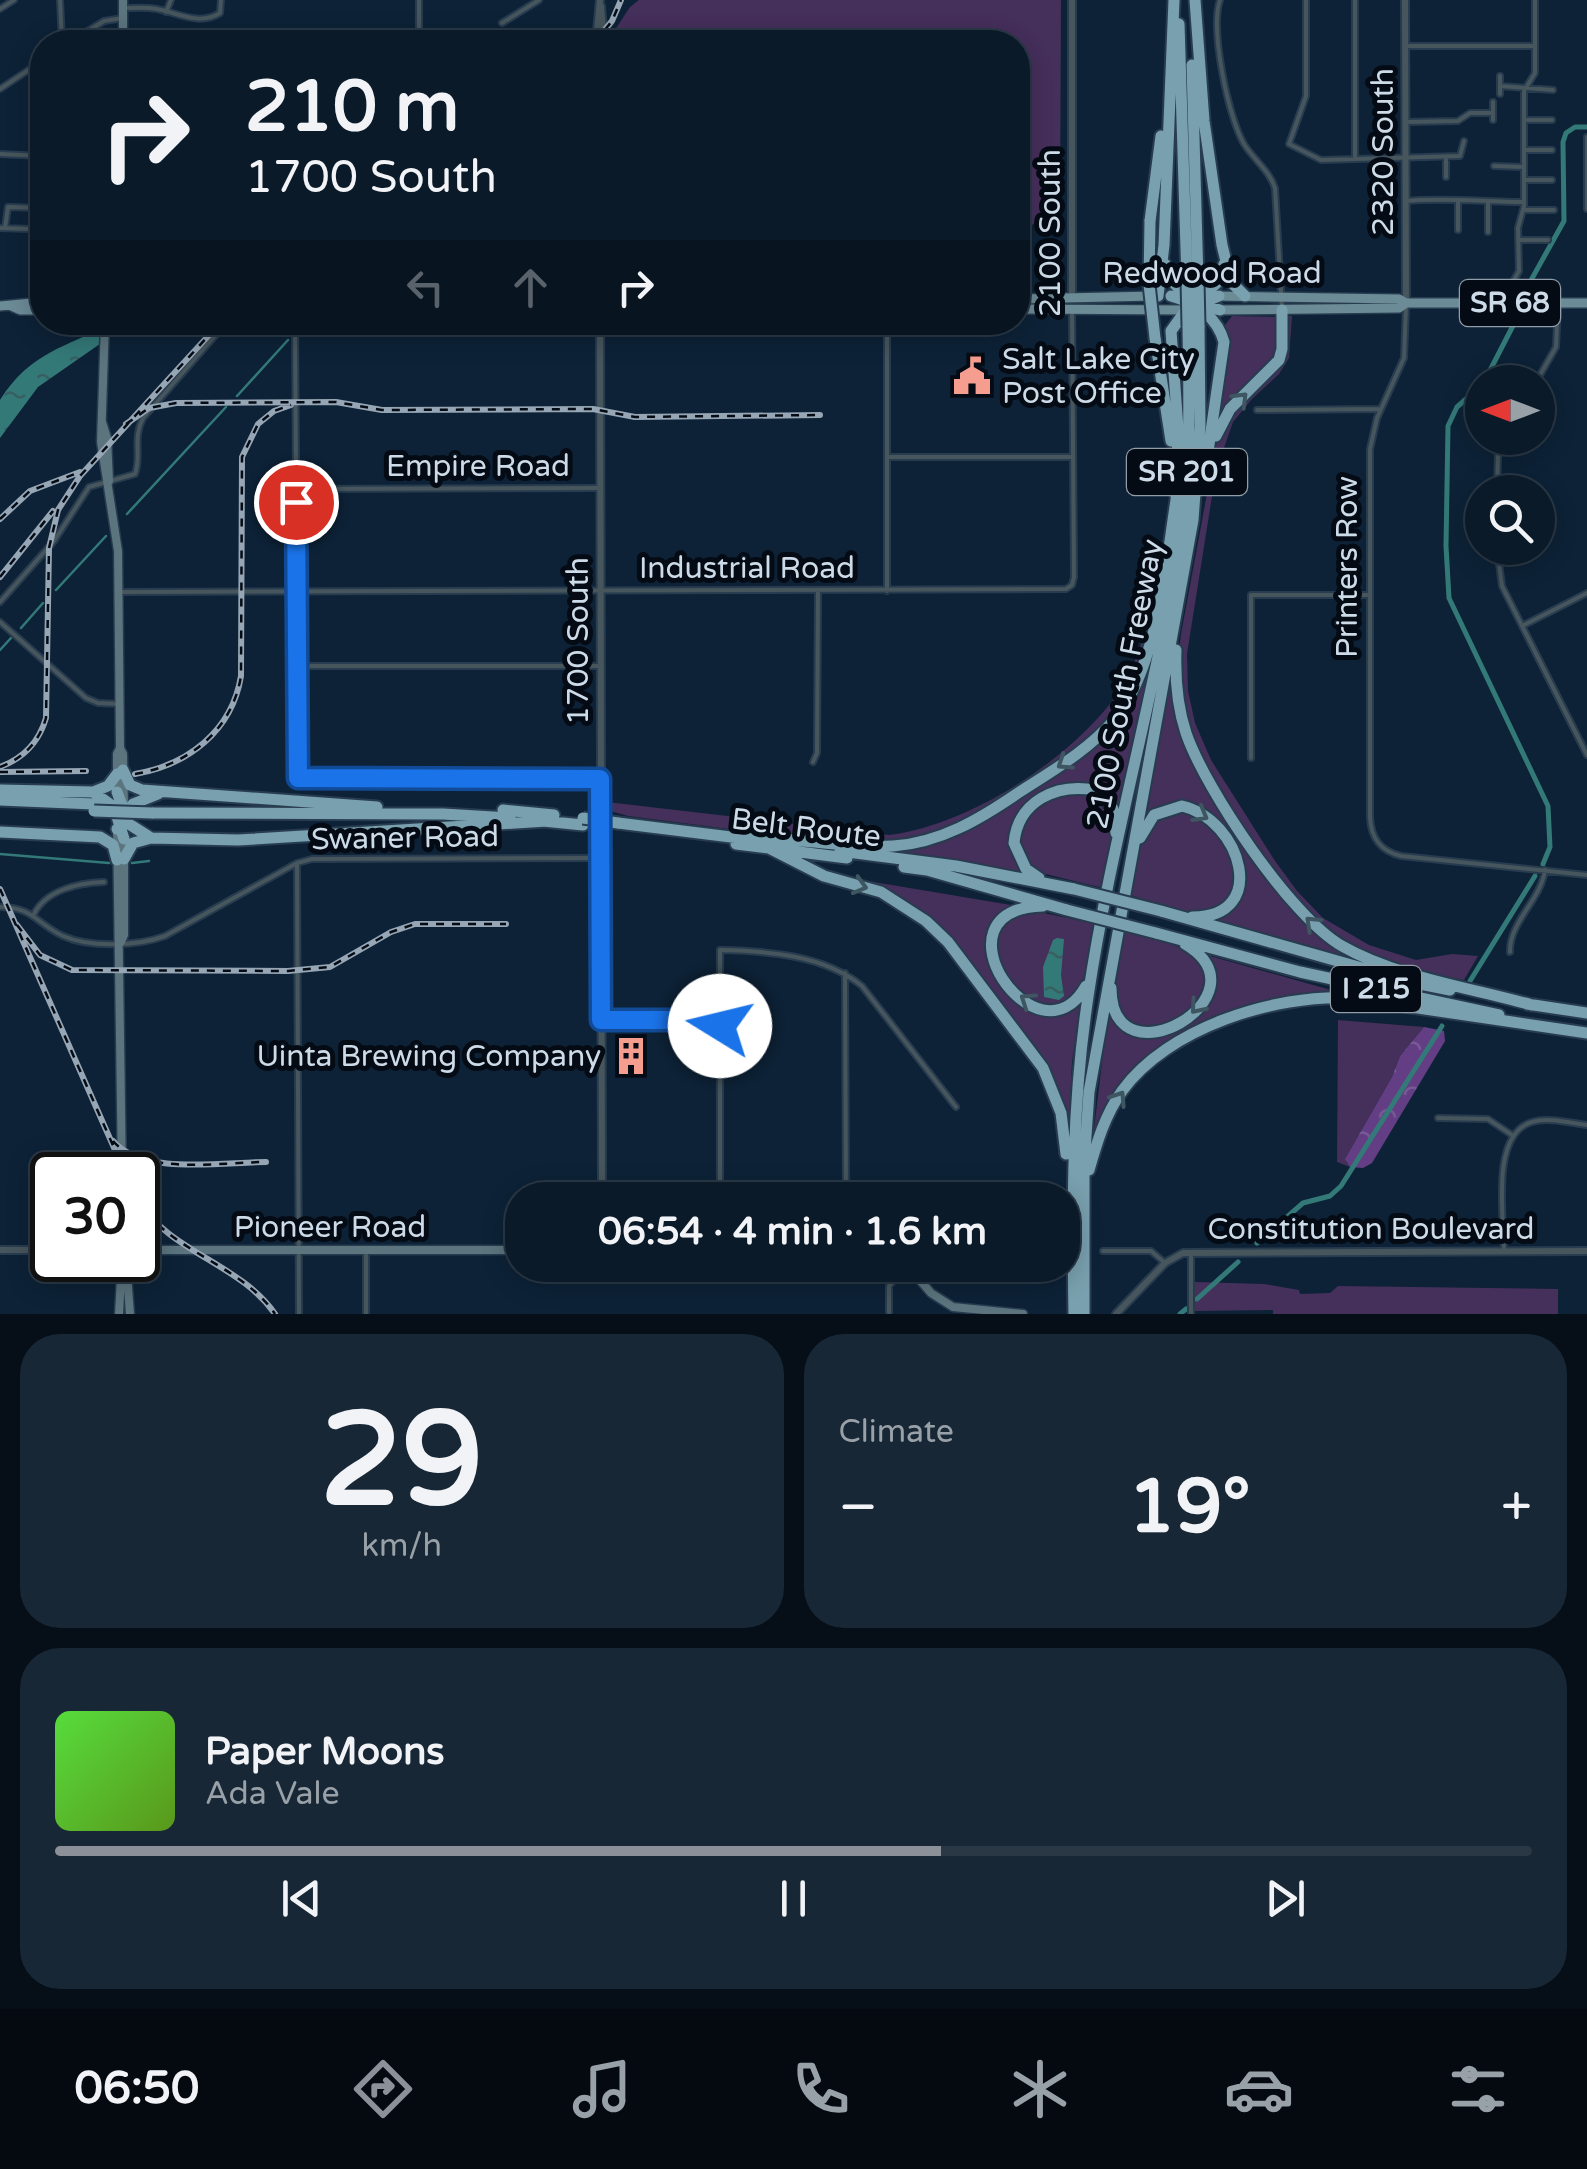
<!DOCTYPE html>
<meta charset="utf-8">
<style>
:root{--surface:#0a1a29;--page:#182735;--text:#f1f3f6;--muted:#99a1a8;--line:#2a3846;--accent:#8c9099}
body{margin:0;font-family:"Varela Round",sans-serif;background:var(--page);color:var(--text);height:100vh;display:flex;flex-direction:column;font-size:38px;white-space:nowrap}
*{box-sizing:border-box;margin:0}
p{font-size:32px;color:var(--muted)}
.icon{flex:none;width:55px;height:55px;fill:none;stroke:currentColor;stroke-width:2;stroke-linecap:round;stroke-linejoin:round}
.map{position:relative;height:1314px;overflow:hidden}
.panel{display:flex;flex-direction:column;gap:20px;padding:20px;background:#060e17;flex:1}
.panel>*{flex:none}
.banner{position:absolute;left:30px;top:30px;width:1000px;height:305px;border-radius:40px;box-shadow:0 5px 25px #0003,0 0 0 2px var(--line);background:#0a1a29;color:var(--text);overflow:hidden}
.needle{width:65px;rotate:270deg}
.fabs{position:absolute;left:1465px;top:365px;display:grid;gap:20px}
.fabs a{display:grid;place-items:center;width:90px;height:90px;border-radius:50%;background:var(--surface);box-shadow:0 5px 25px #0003,0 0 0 2px var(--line);font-size:50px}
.speed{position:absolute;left:30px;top:1152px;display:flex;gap:20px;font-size:50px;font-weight:700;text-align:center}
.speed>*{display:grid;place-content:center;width:130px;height:130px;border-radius:50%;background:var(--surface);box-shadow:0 5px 25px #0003,0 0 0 2px var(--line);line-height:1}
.speed .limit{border:5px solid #111;border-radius:15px;background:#fff;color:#111}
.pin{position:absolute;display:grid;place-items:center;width:85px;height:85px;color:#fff;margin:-42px;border:5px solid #fff;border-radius:50%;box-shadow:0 2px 10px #0007}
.me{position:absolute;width:110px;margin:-55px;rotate:279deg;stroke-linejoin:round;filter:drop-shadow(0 0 8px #0008)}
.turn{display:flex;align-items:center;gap:35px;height:210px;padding:0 50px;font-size:45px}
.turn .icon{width:130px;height:130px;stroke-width:2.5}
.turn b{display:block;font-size:70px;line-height:85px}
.lanes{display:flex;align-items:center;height:95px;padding:0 50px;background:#0003;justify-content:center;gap:50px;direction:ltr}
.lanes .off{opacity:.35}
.big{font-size:75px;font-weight:800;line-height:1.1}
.panel .card{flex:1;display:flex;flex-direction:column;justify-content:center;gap:15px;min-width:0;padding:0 35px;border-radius:40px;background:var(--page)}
.panel .dial{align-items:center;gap:0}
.dial b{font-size:130px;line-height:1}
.song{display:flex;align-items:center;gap:30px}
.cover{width:120px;height:120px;border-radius:15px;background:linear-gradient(135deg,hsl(110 70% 55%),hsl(90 70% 35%))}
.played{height:10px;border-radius:5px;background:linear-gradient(90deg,var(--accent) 60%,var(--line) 60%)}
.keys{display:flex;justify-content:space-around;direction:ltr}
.heat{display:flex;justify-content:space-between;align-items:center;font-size:55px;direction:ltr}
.panel .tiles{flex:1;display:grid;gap:20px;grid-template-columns:1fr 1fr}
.card:last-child{grid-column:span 2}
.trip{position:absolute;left:505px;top:1182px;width:575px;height:100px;border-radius:40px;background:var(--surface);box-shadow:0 5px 25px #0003,0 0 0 2px var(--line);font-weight:800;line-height:100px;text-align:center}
.tabs{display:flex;height:160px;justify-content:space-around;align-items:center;background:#040a10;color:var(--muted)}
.tabs .icon{width:70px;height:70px}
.tabs .current{color:var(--accent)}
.tabs b{font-size:45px;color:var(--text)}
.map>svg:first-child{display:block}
</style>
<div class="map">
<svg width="1587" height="1314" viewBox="0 0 1587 1314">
<defs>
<pattern id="forest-crowns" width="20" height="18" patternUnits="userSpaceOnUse" patternTransform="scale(2.5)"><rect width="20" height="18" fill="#633e85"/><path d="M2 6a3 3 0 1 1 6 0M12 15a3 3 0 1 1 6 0" fill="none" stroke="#785996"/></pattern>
<pattern id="water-ripples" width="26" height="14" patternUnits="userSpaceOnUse" patternTransform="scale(2.5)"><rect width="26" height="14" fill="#337978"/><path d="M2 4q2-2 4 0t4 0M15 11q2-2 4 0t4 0" fill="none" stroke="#386062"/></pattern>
</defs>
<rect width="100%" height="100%" fill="#0d2237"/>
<!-- green -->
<path fill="#452f5b" d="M639,0H1061L1060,225L1018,224V42H607L630,7Z
M1232,316L1280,317L1276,360L1216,423C1221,390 1236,357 1225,325Z
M1289,316H1292L1289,358L1279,374L1252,399L1233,422L1216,471L1187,654L1188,691L1195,723L1211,760L1275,861L1297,891L1323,918L1369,945L1416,960L1452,954L1478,956L1464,980L1407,970L1352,950L1295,906L1206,771L1185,721L1178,658L1181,634L1216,445L1229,416L1279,366Z
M1148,622L1145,648L1125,699L1094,738L980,817L903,844L808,839L628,816L607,810V802L889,835C969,825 1072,759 1118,693C1133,672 1140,647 1148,622Z
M1150,659L1118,819L1099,792L1055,790L1014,826L1026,873L851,848L924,844L1088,750Z
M1173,667L1183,730L1271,882L1308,925L1395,971L1208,920L1231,905L1241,857L1189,806L1145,822Z
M1090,793C1126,817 1110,852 1103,888L1033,871L1017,844L1024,816L1056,795Z
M1173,811C1218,816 1224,841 1239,878L1222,908L1193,914L1130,895L1143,837L1151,823Z
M844,877L1017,906L1010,912L989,951C1011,988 1029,1038 1081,1002L1072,1062L1068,1142L1054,1090L937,930Z
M1039,912L1096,924L1084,985L1072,1002L1039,1009L1000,973L996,936L1013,917Z
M1125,931C1151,939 1208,946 1206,983C1206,992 1199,1003 1195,1012L1144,1030L1121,1016L1113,989Z
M1203,954L1345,994L1283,999L1149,1059L1093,1138L1109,1003L1130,1031C1155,1027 1198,1031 1207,1002C1211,989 1205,968 1203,954Z
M1338,1020L1424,1027L1400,1056L1392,1077L1345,1159L1350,1167L1337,1162Z
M1195,1282L1264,1284L1299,1290L1300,1294L1330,1293L1338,1286L1558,1289V1314H1273V1310L1195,1311Z"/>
<!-- forest -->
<path fill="url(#forest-crowns)" d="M1424,1027L1444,1031L1445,1041L1372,1163L1363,1168L1350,1167L1345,1159L1392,1077L1400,1056Z"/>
<!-- water -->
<path fill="url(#water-ripples)" d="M111,323H130L38,387L0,438V400C31,351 66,348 111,323Z
M1057,938L1064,939L1061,975L1064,996L1059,1000L1044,997L1043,967L1053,940Z"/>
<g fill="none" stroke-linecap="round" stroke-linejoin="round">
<!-- stream -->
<path stroke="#337978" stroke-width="2.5" d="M237,396L288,340
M127,514L226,407
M56,590L106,536
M21,628L43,603
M0,650L11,638
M0,854L109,863
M132,863L149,861"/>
<!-- canal -->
<path stroke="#337978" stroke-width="5" d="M1525,291L1564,221L1563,142L1566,133L1575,127H1587
M1484,382L1519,314
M1482,385L1457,407L1448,426L1446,546L1449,598L1548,806L1550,847L1543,864
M1470,981L1535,876
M1257,1243L1303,1203L1330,1196L1341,1186L1442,1026
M1197,1299L1238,1262
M1180,1314L1186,1309"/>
<!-- minor casing -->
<g stroke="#283c50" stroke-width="8">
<path id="minor" d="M60,0L62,42
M419,0V42
M1220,0C1210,29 1228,117 1244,144C1254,160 1269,170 1275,188L1282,309
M1306,0V96L1289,144L1321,160L1460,156L1464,141
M1355,0V159
M123,8C134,8 146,7 157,9C178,13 199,26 220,13L221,0
M0,9L14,0
M166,12L171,0
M502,23L539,0
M70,42L104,21L123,18
M1405,46H1535
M1500,76V94
M1500,86L1553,90
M0,89L42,61
M1493,102V120
M1524,120H1552
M1405,122L1458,121L1470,113H1493
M1587,137V209
M1524,150H1552
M0,154L42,156
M1446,157V177
M1494,166L1524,167
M1524,180H1552
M1405,201C1445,197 1484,202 1524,202
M1523,210H1554
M0,228L32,229L33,207
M5,228L8,207L42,208
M1458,230V202
M1488,232V202
M1518,240H1548
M1514,280L1519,271L1518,228L1524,206V91L1535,73V0
M1510,303L1515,279
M1406,306L1404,358L1377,418L1370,449V817C1371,838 1380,851 1401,856L1587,875
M295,322L298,778L600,779
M887,322V591
M1536,382L1556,347L1558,303
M1257,410L1380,409
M887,457H1072
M295,489L600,488
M1497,492L1498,455L1504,438
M1497,548L1502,586L1587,755
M120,592L1066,589L1072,585L1074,577L1072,309
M0,602L54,541L89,487L135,474C142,455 132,439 143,418L227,322
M0,622L86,698L98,703L120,704
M1524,625L1587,593
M296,666H600
M1251,758V595H1368
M813,762L817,753L818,592
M297,863L299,1314
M0,907C33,907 37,924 63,936C90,948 138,946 165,936L297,863L312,859L600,858
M34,914C46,890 78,883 104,882
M1510,952C1509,922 1541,900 1545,870
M845,973L846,1200
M601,1019H720
M1438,1118L1488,1119L1512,1135
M720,1200V950C768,951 824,955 862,986L956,1107
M366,1250V1314
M1103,1251H1151L1165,1263
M1191,1252V1314
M1504,1252C1504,1217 1490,1134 1532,1122C1548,1117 1570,1123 1587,1125
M889,1312V1286L906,1265"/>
</g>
<!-- tertiary casing -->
<g stroke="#283c50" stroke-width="10">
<path id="tertiary" d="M1405,0L1406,302
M601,6L604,42
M596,42L600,0
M1072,299V0
M600,322L602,1200
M0,1250H52
M1116,1314L1165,1263L1183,1253L1587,1251"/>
</g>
<!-- secondary casing -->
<g stroke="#283c50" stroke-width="11">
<path id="secondary" d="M123,0V42
M105,322L101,442L118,551L120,748L117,754V795
M102,422L107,438L109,481
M120,748L123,754L124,803
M117,829L122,1175
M121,942L124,935V837
M138,1250H522
M126,1260L130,1314
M907,1265L931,1293L953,1307L1023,1314
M119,1314L122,1260"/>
</g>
<!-- primary casing -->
<g stroke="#283c50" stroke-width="12">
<path id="primary" d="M1215,296L1399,299L1406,303H1587
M1018,299L1155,296
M0,306L42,302
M11,306L20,310H42
M1018,309L1189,310
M1215,310L1399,308L1406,303"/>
</g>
<!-- motorway casing -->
<g stroke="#283c50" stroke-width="15">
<path id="motorway" d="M1195,0L1204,121L1222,245L1231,282L1245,296
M1179,24L1187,280
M1192,65L1198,281
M1150,221L1161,136
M1165,264C1172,291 1195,303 1220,310
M1158,296L1164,245L1174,0
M1171,296C1196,303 1217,316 1224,342L1203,486
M1202,297L1220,280L1224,264
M1155,338L1171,441
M1216,436L1230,409L1279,360L1282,349V310
M1176,503L1178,429L1171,331L1186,310L1219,296
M1176,650C1175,678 1177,706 1186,733C1205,789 1291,917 1342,946C1396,977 1472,988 1532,1005
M123,770L130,785L142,790L377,807
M0,790L93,792L108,786L117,774
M93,792L114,807L124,839
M117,792L129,824L151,838
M0,800L94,804
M503,810L554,815
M152,813L443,814L510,818
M543,821L583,825
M618,823L747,839
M117,829L133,804L158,794
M0,832L100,837L113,845L117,860
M740,838C791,836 842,849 893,846C940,843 980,819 1018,793C1052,771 1089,750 1115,719C1157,668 1166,564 1176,500
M1140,838L1154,815L1182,806C1242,820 1270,918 1192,917
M736,844L847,858
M771,849L824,876L881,892L926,921L948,942L1043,1068L1061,1113L1066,1154
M840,851L956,866L1074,889
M124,859L133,843L151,838L238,840L547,821
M904,867L927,870L1067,910
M1039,878L1026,869L1014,843C1018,801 1056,783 1095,790L1113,809L1116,833
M1043,906C926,909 1038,1071 1086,986
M1161,911L1415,983L1450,990
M1156,933L1300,972L1499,1015
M1111,988C1111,1088 1272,995 1185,944
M1527,1004L1587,1013
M1089,1170C1097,1142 1105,1115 1122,1091C1167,1028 1275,994 1350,998L1587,1033
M1074,1314C1072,1208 1072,1103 1088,997C1111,840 1158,687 1181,530C1191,462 1189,394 1188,326
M1084,1314V1166L1089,1092L1193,520L1200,426L1199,326"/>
</g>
<!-- minor -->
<use href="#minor" stroke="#47565c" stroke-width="4"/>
<!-- tertiary -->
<use href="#tertiary" stroke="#47565c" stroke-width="6"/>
<!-- secondary -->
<use href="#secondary" stroke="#5b747d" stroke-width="8"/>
<!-- primary -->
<use href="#primary" stroke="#6b8b97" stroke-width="9"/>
<!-- motorway -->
<use href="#motorway" stroke="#79a0ae" stroke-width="11"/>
<!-- rail casing -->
<g stroke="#96a6b5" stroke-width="6">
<path id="rail" d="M595,42L612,21L621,0
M126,424L149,408L176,403L336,402L382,410L593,409L635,417L820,415
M0,519L30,491L80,472
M0,577L53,511
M0,767C24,758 39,742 46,718L49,548L58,510L80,476L221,322
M0,772L86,771
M135,774C188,765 232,731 241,676L242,457L258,424L274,411L291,405
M0,889L126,1175
M17,925L40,955L72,970L288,971L330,967L391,932L415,924H506
M113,1141C143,1176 223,1162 266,1162
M138,1200C169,1252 241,1264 275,1314"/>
</g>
<!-- rail -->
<use href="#rail" stroke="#040b14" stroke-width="2.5" stroke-dasharray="8" stroke-linecap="butt"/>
<!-- motorway-bridge casing -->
<g stroke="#283c50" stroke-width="15" stroke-linecap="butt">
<path id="motorway-bridge" d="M1150,221L1149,284L1155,338
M1187,280L1188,326
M1198,281L1199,326
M94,811L152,813
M583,818L618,823
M1074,889L1161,911
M1067,910L1156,933"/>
</g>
<!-- motorway-bridge -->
<use href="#motorway-bridge" stroke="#79a0ae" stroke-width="11"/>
</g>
<!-- one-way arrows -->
<defs><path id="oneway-chevron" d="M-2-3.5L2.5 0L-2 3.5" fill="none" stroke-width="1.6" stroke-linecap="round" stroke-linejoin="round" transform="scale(2.5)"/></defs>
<g stroke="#3e5661">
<use href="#oneway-chevron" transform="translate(1241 399) rotate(-45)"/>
<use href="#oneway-chevron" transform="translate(1064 763) rotate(146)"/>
<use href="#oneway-chevron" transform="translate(1201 815) rotate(30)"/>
<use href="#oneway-chevron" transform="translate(860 886) rotate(16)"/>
<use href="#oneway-chevron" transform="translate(1312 923) rotate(-137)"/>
<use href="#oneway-chevron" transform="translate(1027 1000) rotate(-146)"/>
<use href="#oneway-chevron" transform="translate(1197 1007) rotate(130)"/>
<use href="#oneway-chevron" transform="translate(1119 1098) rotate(-57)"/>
</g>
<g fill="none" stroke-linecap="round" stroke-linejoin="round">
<!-- route casing -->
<g stroke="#114b97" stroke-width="25">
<path id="route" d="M296,502L298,778L600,779L601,1020H720V1026"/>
</g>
<!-- route -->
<use href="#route" stroke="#1a73e8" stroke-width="18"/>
</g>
<!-- icons -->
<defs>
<g id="civic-bare" transform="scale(3)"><path d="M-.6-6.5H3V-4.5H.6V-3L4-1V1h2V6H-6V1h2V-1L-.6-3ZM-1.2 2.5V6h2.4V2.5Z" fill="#f59d8e" stroke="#040b14" stroke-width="2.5" paint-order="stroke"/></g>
<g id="building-bare" transform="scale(3)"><path d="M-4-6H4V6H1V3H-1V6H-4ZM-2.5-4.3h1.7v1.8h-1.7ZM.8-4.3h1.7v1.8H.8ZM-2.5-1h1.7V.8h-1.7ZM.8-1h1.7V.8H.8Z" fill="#f59d8e" stroke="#040b14" stroke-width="2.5" paint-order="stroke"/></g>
</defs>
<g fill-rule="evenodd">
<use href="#civic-bare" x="972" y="376"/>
<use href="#building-bare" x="631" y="1056"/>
</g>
<g text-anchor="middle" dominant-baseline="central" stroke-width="10" stroke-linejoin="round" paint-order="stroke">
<!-- shield labels -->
<g fill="#040b14" stroke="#919da8" stroke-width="2.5">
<rect x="1460" y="280" width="100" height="46" rx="8"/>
<rect x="1127" y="449" width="120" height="46" rx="8"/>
<rect x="1331" y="966" width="90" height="46" rx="8"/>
</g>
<g font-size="28" font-weight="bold" fill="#cddbe8">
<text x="1510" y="303">SR 68</text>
<text x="1187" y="472">SR 201</text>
<text x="1376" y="989">I 215</text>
</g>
<!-- street labels -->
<g font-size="30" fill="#cddbe8" stroke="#040b14">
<text transform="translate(1383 152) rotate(-90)">2320 South</text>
<text transform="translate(1050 233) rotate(-90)">2100 South</text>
<text x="1212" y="273">Redwood Road</text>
<text x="478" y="466">Empire Road</text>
<text transform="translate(1347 567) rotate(-90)">Printers Row</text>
<text x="747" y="568">Industrial Road</text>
<text transform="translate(578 641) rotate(-90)">1700 South</text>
<text transform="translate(1125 684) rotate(-79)">2100 South Freeway</text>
<text transform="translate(806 828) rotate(7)">Belt Route</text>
<text transform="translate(405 838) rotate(-1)">Swaner Road</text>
<text x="330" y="1227">Pioneer Road</text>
<text x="1371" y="1229">Constitution Boulevard</text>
</g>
<!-- poi labels -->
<g font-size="30" fill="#cddbe8" stroke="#040b14" text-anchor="start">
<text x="1002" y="359">Salt Lake City<tspan x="1002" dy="34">Post Office</tspan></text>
<text x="601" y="1056" text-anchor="end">Uinta Brewing Company</text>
</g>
</g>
</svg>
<div class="fabs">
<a><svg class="needle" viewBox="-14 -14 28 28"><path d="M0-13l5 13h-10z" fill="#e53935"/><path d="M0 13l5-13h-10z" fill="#99a1a8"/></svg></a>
<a><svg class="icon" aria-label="search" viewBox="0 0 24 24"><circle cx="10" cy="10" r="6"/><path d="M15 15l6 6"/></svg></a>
</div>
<div class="speed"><div class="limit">30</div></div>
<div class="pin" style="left:296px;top:502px;background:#d93025"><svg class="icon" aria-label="arrive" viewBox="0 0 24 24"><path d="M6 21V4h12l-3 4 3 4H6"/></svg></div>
<svg class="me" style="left:720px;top:1026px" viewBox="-20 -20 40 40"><circle r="19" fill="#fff"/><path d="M0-13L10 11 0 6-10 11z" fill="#1a73e8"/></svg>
<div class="trip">06:54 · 4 min · 1.6 km</div>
<div class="banner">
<div class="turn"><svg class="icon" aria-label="right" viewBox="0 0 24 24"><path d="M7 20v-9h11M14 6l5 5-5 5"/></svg><div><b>210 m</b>1700 South</div></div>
<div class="lanes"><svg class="icon off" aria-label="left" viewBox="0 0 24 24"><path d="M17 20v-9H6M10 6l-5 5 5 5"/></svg><svg class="icon off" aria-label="ahead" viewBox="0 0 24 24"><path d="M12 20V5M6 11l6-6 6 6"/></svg><svg class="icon" aria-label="right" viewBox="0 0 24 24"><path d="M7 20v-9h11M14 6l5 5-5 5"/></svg></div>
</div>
</div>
<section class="panel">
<div class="tiles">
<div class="card dial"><b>29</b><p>km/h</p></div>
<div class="card"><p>Climate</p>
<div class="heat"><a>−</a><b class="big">19°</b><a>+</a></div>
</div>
<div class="card">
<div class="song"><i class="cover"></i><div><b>Paper Moons</b><p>Ada Vale</p></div></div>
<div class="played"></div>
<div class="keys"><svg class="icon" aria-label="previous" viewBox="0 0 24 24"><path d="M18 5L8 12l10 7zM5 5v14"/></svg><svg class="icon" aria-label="pause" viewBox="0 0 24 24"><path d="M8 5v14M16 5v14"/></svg><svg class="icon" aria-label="next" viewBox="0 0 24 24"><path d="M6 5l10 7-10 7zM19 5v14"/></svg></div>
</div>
</div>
</section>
<nav class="tabs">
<b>06:50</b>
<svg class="icon current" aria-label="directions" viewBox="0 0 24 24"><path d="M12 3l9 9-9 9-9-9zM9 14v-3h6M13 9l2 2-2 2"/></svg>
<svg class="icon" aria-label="music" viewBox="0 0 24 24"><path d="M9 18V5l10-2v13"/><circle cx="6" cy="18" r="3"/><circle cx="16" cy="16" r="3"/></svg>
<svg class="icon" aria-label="phone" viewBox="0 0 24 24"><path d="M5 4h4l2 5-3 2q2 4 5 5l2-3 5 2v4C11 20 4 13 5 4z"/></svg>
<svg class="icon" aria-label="climate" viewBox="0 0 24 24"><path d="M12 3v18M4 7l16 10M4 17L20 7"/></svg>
<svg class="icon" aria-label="car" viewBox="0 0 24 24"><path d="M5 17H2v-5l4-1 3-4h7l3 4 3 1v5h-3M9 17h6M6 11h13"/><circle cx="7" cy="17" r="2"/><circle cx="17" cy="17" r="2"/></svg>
<svg class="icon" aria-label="filters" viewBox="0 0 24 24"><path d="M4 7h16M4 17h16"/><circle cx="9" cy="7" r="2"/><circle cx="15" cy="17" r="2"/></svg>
</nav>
